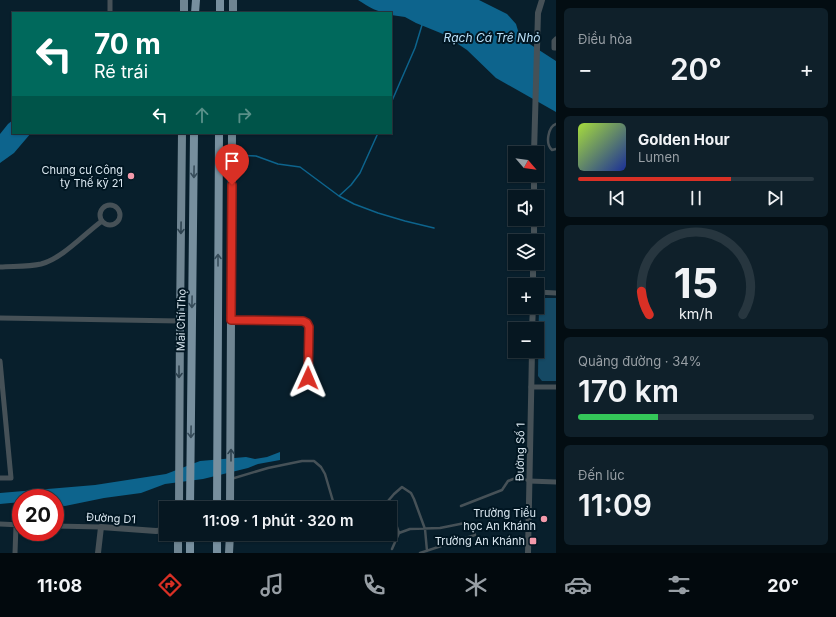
<!DOCTYPE html>
<html lang="vi">
<meta charset="utf-8">
<style>
:root{--surface:#061721;--page:#0f202a;--text:#f1f3f6;--muted:#989fa5;--line:#27363f;--accent:#d93025}
body{margin:0;font-family:Inter,sans-serif;background:var(--page);color:var(--text);height:100vh;display:flex;flex-direction:column;font-size:15px;white-space:nowrap}
*{box-sizing:border-box;margin:0}
p{font-size:13px;color:var(--muted)}
.icon{flex:none;width:22px;height:22px;fill:none;stroke:currentColor;stroke-width:2;stroke-linecap:round;stroke-linejoin:round}
.map{position:relative;flex:1;overflow:hidden}
.sheet{display:flex;flex-direction:column;gap:8px;padding:8px;background:#030d12;width:280px}
.sheet>*{flex:none}
.top-card{position:absolute;left:12px;top:12px;width:380px;height:122px;border-radius:0px;box-shadow:0 1px 3px #0004,0 0 0 1px var(--line);background:#00695c;color:#fff;overflow:hidden}
.needle{width:26px;rotate:118deg}
.fabs{position:absolute;left:508px;top:146px;display:grid;gap:8px}
.fabs a{display:grid;place-items:center;width:36px;height:36px;border-radius:0px;background:var(--surface);box-shadow:0 1px 3px #0004,0 0 0 1px var(--line);font-size:20px}
.speed{position:absolute;left:12px;top:489px;display:flex;gap:8px;font-size:20px;font-weight:700;text-align:center}
.speed>*{display:grid;place-content:center;width:52px;height:52px;border-radius:50%;background:var(--surface);box-shadow:0 1px 3px #0004,0 0 0 1px var(--line);line-height:1}
.speed .limit{border:6px solid #d22;background:#fff;color:#111}
.pin{position:absolute;display:grid;place-items:center;width:34px;height:34px;color:#fff;margin:-41px -17px;border-radius:50% 50% 50% 0;rotate:-45deg;box-shadow:0 0 4px #0007}
.pin .icon{rotate:45deg}
.me{position:absolute;width:44px;margin:-22px;rotate:1deg;stroke-linejoin:round;filter:drop-shadow(0 0 3px #0008)}
.turn{display:flex;align-items:center;gap:14px;height:84px;padding:0 16px;font-size:18px}
.turn .icon{width:52px;height:52px;stroke-width:2.5}
.turn b{display:block;font-size:28px;line-height:34px}
.lanes{display:flex;align-items:center;height:38px;padding:0 16px;background:#0003;justify-content:center;gap:20px;direction:ltr}
.lanes .off{opacity:.35}
.big{font-size:30px;font-weight:600;line-height:1.1}
.sheet .widget{flex:1;display:flex;flex-direction:column;justify-content:center;gap:6px;min-width:0;padding:0 14px;border-radius:6px;background:var(--page)}
.sheet .dial{align-items:center;gap:0}
.dial svg{height:104px;overflow:visible;fill:none;stroke:var(--line);stroke-width:7;stroke-linecap:round;text-anchor:middle}
.dial text{fill:var(--text);stroke:none}
.song{display:flex;align-items:center;gap:12px}
.cover{width:48px;height:48px;border-radius:6px;background:linear-gradient(135deg,hsl(80 70% 55%),hsl(230 70% 35%))}
.played{height:4px;border-radius:2px;background:linear-gradient(90deg,var(--accent) 65%,var(--line) 65%)}
.keys{display:flex;justify-content:space-around;direction:ltr}
.heat{display:flex;justify-content:space-between;align-items:center;font-size:22px;direction:ltr}
.charge{height:6px;border-radius:3px;background:linear-gradient(90deg,#34c759 34%,var(--line) 0)}
.trip{position:absolute;left:159px;top:501px;width:238px;height:40px;border-radius:0px;background:var(--surface);box-shadow:0 1px 3px #0004,0 0 0 1px var(--line);font-weight:600;line-height:40px;text-align:center}
.tabs{display:flex;height:64px;justify-content:space-around;align-items:center;background:#02090d;color:var(--muted)}
.tabs .icon{width:28px;height:28px}
.tabs .current{color:var(--accent)}
.tabs b{font-size:18px;color:var(--text)}
main{display:flex;flex:1;min-height:0}
.map>svg:first-child{display:block}
</style>
<main>
<div class="map">
<svg width="556" height="553" viewBox="0 0 556 553">
<rect width="100%" height="100%" fill="#081f2c"/>
<!-- green -->
<path fill="#154964" d="M543,298H556V381H542L538,376L539,302Z"/>
<!-- water -->
<path fill="#0d648d" d="M358,0H479L507,14L516,24L519,34L525,41L556,61V112L496,78L467,50L443,34L416,23L405,17L391,15V13C378,13 369,7 358,0Z
M13,120V133H31L14,153L0,163V134L8,124Z
M280,452V460L258,464L248,468L203,479L165,484L141,493L104,498L65,506L55,505V498H21V502L0,504V493L95,485L166,474L200,461L246,457L255,459L267,457Z"/>
<g fill="none" stroke-linecap="round" stroke-linejoin="round">
<!-- stream -->
<path stroke="#0d648d" stroke-width="1.5" d="M391,103L415,48L422,25
M235,155L256,156L278,164L300,167L339,196L354,204L378,213L405,221L434,228
M339,196L351,185L360,173L378,133"/>
<!-- service -->
<path stroke="#465157" stroke-width="2.5" d="M556,124C548,127 545,144 552,150L556,149
M232,319L303,321L307,323L309,327L308,378
M231,479L268,468L302,461H314L321,467L325,474L335,508
M461,506L502,490L508,481L518,477L529,481
M399,533L388,501L394,494L402,487L411,493L414,499L425,529L427,551
M392,549L399,533L410,529L440,528L465,523L471,526L475,535L420,553"/>
<!-- minor -->
<path stroke="#465157" stroke-width="5" d="M110,0V13
M556,39L554,41V48H556
M100 215a10 10 0 1 1 20 0a10 10 0 1 1-20 0Z
M0,267C13,266 28,267 41,264C63,258 83,235 102,221
M537,292L556,293
M0,318L180,321
M0,361L11,478H0
M531,387H556
M529,481L556,482
M0,524L21,525
M55,526L101,527
M15,553L16,525"/>
<!-- tertiary -->
<path stroke="#465157" stroke-width="6" d="M534,153L538,13L542,0
M534,197V175
M534,241V219
M533,285V263
M532,329L533,307
M98,553L101,527L156,531L166,530
M528,553L532,351"/>
<!-- primary -->
<path stroke="#6f8592" stroke-width="8" d="M184,13V0
M233,13V0
M179,508L180,321L182,133
M230,508L232,133
M178,553V534
M229,553L230,534"/>
<!-- trunk -->
<path stroke="#778f9e" stroke-width="8" d="M195,13L196,0
M220,13V0
M190,508L194,133
M217,508L219,133
M190,553V534
M217,553V534"/>
</g>
<!-- one-way arrows -->
<defs><path id="oneway-shaft" d="M-6 0H5M1.5-3L5.5 0L1.5 3" fill="none" stroke-width="1.6" stroke-linecap="round" stroke-linejoin="round"/></defs>
<g stroke="#364c5a">
<use href="#oneway-shaft" transform="translate(194 172) rotate(91)"/>
<use href="#oneway-shaft" transform="translate(218 260) rotate(-90)"/>
<use href="#oneway-shaft" transform="translate(192 302) rotate(91)"/>
<use href="#oneway-shaft" transform="translate(191 432) rotate(91)"/>
</g>
<g stroke="#2d424f">
<use href="#oneway-shaft" transform="translate(181 228) rotate(91)"/>
<use href="#oneway-shaft" transform="translate(179 372) rotate(90)"/>
<use href="#oneway-shaft" transform="translate(231 455) rotate(-90)"/>
</g>
<g fill="none" stroke-linecap="round" stroke-linejoin="round">
<!-- route casing -->
<g stroke="#8d1f18" stroke-width="10">
<path id="route" d="M232,185L231,320L303,321L307,323L309,327L308,378"/>
</g>
<!-- route -->
<use href="#route" stroke="#d93025" stroke-width="7"/>
</g>
<!-- markers -->
<g fill="#f39aab" stroke="#011622" stroke-width="1.5">
<circle cx="131" cy="176" r="4"/>
<circle cx="544" cy="519" r="4"/>
<rect x="529" y="537" width="8" height="8" rx="2"/>
</g>
<g text-anchor="middle" dominant-baseline="central" stroke-width="4" stroke-linejoin="round" paint-order="stroke">
<!-- poi labels -->
<g font-size="11" fill="#dbe8f1" stroke="#011622" text-anchor="end">
<text x="123" y="170">Chung cư Công<tspan x="123" dy="13">ty Thế kỹ 21</tspan></text>
<text x="536" y="513">Trường Tiểu<tspan x="536" dy="13">học An Khánh</tspan></text>
<text x="525" y="541">Trường An Khánh</text>
</g>
<!-- street labels -->
<g font-size="11" fill="#dbe8f1" stroke="#011622">
<text transform="translate(181 320) rotate(-89)">Mai Chí Thọ</text>
<text transform="translate(520 452) rotate(-89)">Đường Số 1</text>
<text transform="translate(111 518) rotate(3)">Đường D1</text>
</g>
<!-- water labels -->
<g font-size="12" font-style="italic" fill="#bbe1f9" stroke="#011622">
<text x="492" y="37">Rạch Cá Trê Nhỏ</text>
</g>
</g>
</svg>
<div class="fabs">
<a><svg class="needle" viewBox="-14 -14 28 28"><path d="M0-13l5 13h-10z" fill="#e53935"/><path d="M0 13l5-13h-10z" fill="#989fa5"/></svg></a>
<a><svg class="icon" aria-label="sound" viewBox="0 0 24 24"><path d="M4 9h4l5-4v14l-5-4H4zM17 9q2 3 0 6"/></svg></a>
<a><svg class="icon" aria-label="layers" viewBox="0 0 24 24"><path d="M12 4l9 5-9 5-9-5zM3 14l9 5 9-5"/></svg></a>
<a>+</a>
<a>−</a>
</div>
<div class="speed"><div class="limit">20</div></div>
<div class="pin" style="left:232px;top:185px;background:#d93025"><svg class="icon" aria-label="arrive" viewBox="0 0 24 24"><path d="M6 21V4h12l-3 4 3 4H6"/></svg></div>
<svg class="me" style="left:308px;top:378px" viewBox="-20 -20 40 40"><path d="M0-17L14 15 0 8-14 15z" fill="#d93025" stroke="#fff" stroke-width="4"/></svg>
<div class="trip">11:09 · 1 phút · 320 m</div>
<div class="top-card">
<div class="turn"><svg class="icon" aria-label="left" viewBox="0 0 24 24"><path d="M17 20v-9H6M10 6l-5 5 5 5"/></svg><div><b>70 m</b>Rẽ trái</div></div>
<div class="lanes"><svg class="icon" aria-label="left" viewBox="0 0 24 24"><path d="M17 20v-9H6M10 6l-5 5 5 5"/></svg><svg class="icon off" aria-label="ahead" viewBox="0 0 24 24"><path d="M12 20V5M6 11l6-6 6 6"/></svg><svg class="icon off" aria-label="right" viewBox="0 0 24 24"><path d="M7 20v-9h11M14 6l5 5-5 5"/></svg></div>
</div>
</div>
<section class="sheet">
<div class="widget"><p>Điều hòa</p>
<div class="heat"><a>−</a><b class="big">20°</b><a>+</a></div>
</div>
<div class="widget">
<div class="song"><i class="cover"></i><div><b>Golden Hour</b><p>Lumen</p></div></div>
<div class="played"></div>
<div class="keys"><svg class="icon" aria-label="previous" viewBox="0 0 24 24"><path d="M18 5L8 12l10 7zM5 5v14"/></svg><svg class="icon" aria-label="pause" viewBox="0 0 24 24"><path d="M8 5v14M16 5v14"/></svg><svg class="icon" aria-label="next" viewBox="0 0 24 24"><path d="M6 5l10 7-10 7zM19 5v14"/></svg></div>
</div>
<div class="widget dial"><svg viewBox="0 0 100 80">
<path d="M14 69A42 42 0 1 1 86 69"/>
<path d="M14 69A42 42 0 0 1 8 51" stroke="#d93025"/>
<text x="50" y="56" font-size="32" font-weight="700">15</text>
<text x="50" y="72" font-size="11">km/h</text>
</svg></div>
<div class="widget"><p>Quãng đường · 34%</p><b class="big">170 km</b><div class="charge"></div></div>
<div class="widget"><p>Đến lúc</p><b class="big">11:09</b></div>
</section>
</main>
<nav class="tabs">
<b>11:08</b>
<svg class="icon current" aria-label="directions" viewBox="0 0 24 24"><path d="M12 3l9 9-9 9-9-9zM9 14v-3h6M13 9l2 2-2 2"/></svg>
<svg class="icon" aria-label="music" viewBox="0 0 24 24"><path d="M9 18V5l10-2v13"/><circle cx="6" cy="18" r="3"/><circle cx="16" cy="16" r="3"/></svg>
<svg class="icon" aria-label="phone" viewBox="0 0 24 24"><path d="M5 4h4l2 5-3 2q2 4 5 5l2-3 5 2v4C11 20 4 13 5 4z"/></svg>
<svg class="icon" aria-label="climate" viewBox="0 0 24 24"><path d="M12 3v18M4 7l16 10M4 17L20 7"/></svg>
<svg class="icon" aria-label="car" viewBox="0 0 24 24"><path d="M5 17H2v-5l4-1 3-4h7l3 4 3 1v5h-3M9 17h6M6 11h13"/><circle cx="7" cy="17" r="2"/><circle cx="17" cy="17" r="2"/></svg>
<svg class="icon" aria-label="filters" viewBox="0 0 24 24"><path d="M4 7h16M4 17h16"/><circle cx="9" cy="7" r="2"/><circle cx="15" cy="17" r="2"/></svg>
<b>20°</b>
</nav>
